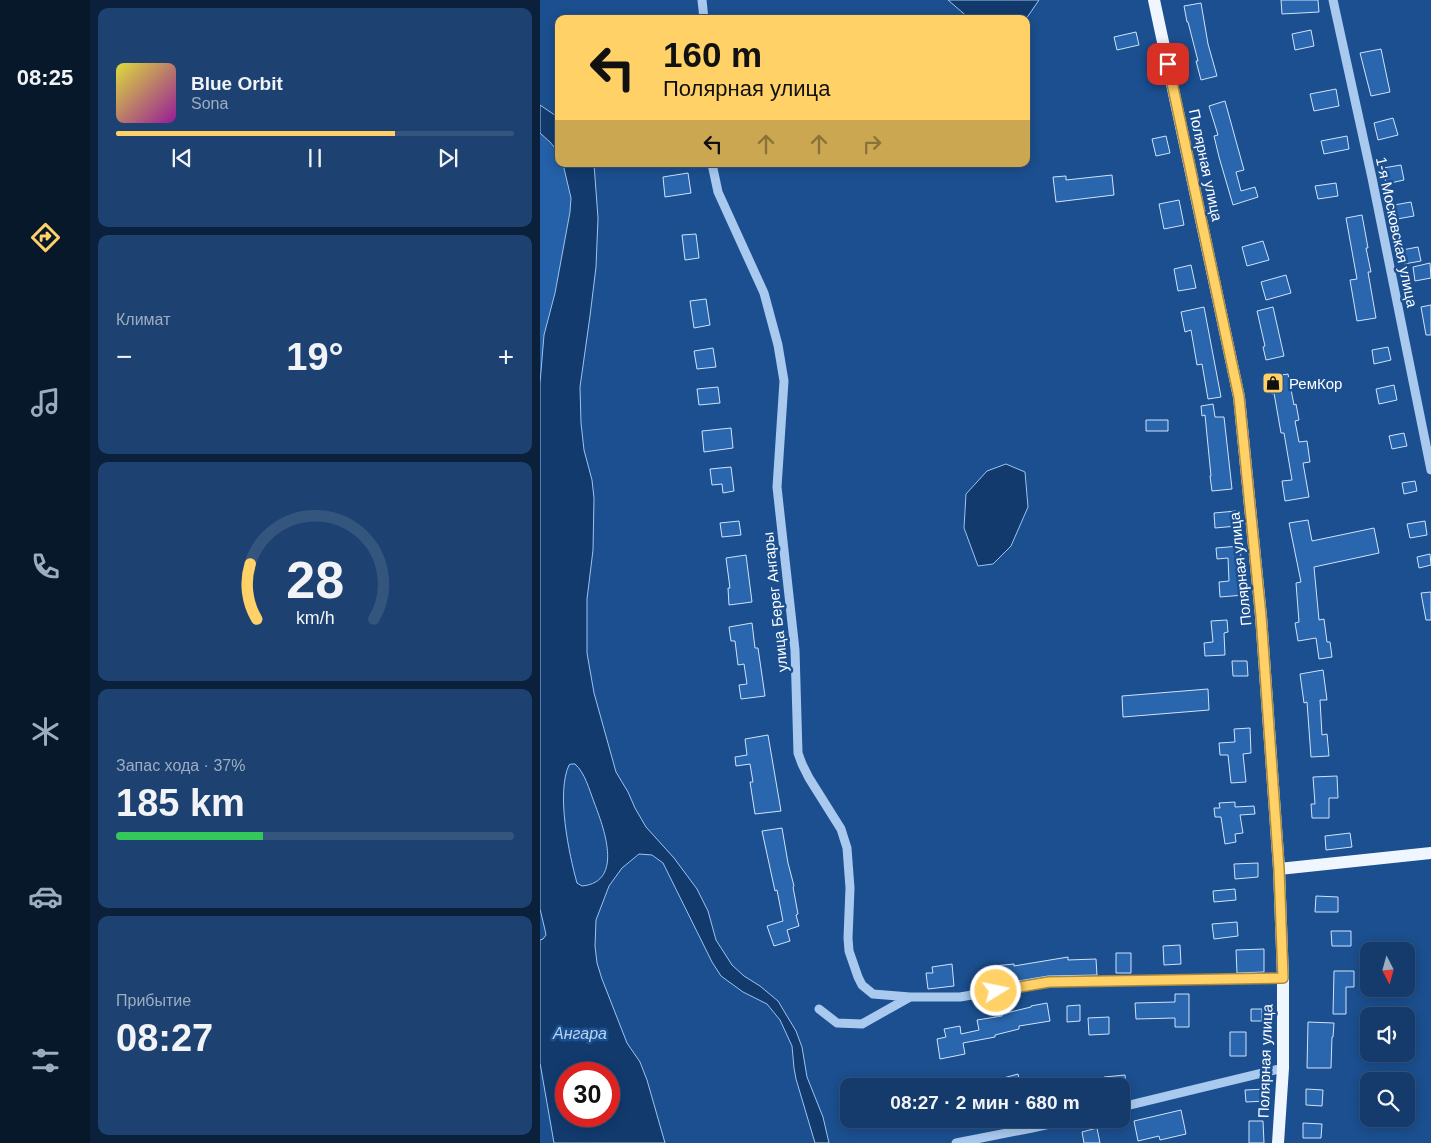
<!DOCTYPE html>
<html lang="ru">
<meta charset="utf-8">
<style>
:root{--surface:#143b6b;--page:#1d4271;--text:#f1f3f6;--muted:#9dadc1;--line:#33557e;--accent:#ffd166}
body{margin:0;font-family:Helvetica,sans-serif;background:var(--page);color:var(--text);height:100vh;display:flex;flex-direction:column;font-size:19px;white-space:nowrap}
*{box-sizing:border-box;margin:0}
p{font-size:16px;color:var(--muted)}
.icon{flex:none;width:28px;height:28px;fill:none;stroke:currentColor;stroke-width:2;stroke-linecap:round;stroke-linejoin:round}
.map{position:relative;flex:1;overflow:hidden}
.details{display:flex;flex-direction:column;gap:8px;padding:8px;background:#0b203b;width:450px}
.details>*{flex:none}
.banner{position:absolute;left:15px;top:15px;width:475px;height:152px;border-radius:10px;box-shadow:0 2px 12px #0003,0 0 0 1px var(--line);background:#ffd166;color:#111;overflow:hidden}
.needle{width:32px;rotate:174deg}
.buttons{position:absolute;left:820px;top:942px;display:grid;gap:10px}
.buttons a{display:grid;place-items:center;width:55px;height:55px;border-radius:10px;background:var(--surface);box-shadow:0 2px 12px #0003,0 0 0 1px var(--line);font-size:25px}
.speed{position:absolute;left:15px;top:1062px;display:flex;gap:10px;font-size:25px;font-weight:700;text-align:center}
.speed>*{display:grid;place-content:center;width:65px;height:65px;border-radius:50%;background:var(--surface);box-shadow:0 2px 12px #0003,0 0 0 1px var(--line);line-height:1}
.speed .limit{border:8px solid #d22;background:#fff;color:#111}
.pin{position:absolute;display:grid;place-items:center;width:42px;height:42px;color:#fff;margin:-21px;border-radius:10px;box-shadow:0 2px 8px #0006}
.me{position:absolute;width:55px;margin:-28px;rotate:80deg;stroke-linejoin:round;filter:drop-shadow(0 0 4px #0008)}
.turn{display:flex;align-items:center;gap:18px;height:105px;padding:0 25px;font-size:22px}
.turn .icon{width:65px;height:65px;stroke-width:2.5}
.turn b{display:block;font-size:35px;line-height:42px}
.lanes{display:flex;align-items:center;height:48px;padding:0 25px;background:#0003;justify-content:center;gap:25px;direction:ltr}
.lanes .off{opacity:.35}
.big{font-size:38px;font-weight:600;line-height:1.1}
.details .widget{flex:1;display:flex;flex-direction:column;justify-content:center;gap:8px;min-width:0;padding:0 18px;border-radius:10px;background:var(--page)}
.details .dial{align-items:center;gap:0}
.dial svg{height:130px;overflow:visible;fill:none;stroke:var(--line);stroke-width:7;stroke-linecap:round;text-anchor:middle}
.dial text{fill:var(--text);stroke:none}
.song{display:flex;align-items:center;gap:15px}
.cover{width:60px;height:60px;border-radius:8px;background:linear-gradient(135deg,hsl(60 70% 55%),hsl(300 70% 35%))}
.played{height:5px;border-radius:2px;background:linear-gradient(90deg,var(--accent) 70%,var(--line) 70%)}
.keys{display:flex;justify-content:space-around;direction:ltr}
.heat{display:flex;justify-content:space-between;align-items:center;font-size:28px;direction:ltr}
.charge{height:8px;border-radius:4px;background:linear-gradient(90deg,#34c759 37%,var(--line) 0)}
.trip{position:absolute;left:300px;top:1078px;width:290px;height:50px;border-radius:10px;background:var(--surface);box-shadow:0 2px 12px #0003,0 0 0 1px var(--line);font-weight:600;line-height:50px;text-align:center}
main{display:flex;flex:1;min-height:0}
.menu{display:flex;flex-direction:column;width:90px;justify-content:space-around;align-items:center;background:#08182b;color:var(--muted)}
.menu .icon{width:35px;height:35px}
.menu .selected{color:var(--accent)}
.menu b{font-size:22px;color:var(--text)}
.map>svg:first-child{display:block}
</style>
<main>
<nav class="menu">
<b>08:25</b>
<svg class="icon selected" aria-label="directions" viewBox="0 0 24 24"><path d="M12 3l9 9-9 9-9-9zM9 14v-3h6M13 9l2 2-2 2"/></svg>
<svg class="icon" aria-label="music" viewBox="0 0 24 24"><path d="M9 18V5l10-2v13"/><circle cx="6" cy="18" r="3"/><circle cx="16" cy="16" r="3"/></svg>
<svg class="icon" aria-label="phone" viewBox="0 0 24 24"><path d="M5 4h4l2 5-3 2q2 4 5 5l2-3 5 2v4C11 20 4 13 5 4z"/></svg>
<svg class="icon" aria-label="climate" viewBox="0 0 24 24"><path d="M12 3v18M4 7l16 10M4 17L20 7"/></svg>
<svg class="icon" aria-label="car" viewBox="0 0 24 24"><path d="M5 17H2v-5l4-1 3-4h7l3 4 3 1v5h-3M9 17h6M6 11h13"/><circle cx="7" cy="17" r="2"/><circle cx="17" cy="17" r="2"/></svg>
<svg class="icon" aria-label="filters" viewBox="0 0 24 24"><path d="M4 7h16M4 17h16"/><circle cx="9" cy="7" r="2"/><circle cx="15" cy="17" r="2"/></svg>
</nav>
<section class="details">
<div class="widget">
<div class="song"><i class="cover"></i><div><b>Blue Orbit</b><p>Sona</p></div></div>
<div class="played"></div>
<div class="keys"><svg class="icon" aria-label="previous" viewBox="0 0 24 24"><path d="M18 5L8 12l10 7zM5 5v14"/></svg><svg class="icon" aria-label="pause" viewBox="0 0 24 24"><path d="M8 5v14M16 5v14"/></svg><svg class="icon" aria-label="next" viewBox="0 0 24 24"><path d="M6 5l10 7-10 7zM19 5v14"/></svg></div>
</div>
<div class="widget"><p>Климат</p>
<div class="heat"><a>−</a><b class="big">19°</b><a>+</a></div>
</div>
<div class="widget dial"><svg viewBox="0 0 100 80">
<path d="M14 69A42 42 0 1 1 86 69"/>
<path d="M14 69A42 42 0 0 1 10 35" stroke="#ffd166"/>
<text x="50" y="56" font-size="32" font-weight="700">28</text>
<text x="50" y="72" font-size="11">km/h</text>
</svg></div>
<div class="widget"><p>Запас хода · 37%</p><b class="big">185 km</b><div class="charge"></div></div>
<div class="widget"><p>Прибытие</p><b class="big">08:27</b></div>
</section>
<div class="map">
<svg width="891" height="1143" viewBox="0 0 891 1143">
<rect width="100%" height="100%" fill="#1b4f8f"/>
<!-- green -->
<path fill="#2461a8" d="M0,133L18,151L19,164H23L25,167L31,198L30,212L15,293L4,335L0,383Z"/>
<!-- water -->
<path fill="#123a6d" stroke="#9cc4f0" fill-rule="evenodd" d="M408,0H499L486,19H430Z
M0,105L19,118V153L10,142L0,133Z
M23,164H54L58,218L56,267L50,316L40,387L41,423L44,450L52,480L54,498L53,550L47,599V653L54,693L76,772L88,792L95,808L106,827L134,858L157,889L168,911L176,940L192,965L204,976L220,986L238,1001L256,1031L262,1047L267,1077L283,1117L289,1143H275L256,1079L254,1068L252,1046L240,1020L227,1004L203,992L181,976L172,962L123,863L112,855L99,854L82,868L69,886L56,920L55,946L57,963L62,979L87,1043L100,1062L107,1080L125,1143H14L0,1063V940L3,939L6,935L5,930L0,909V383L4,335L15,293L30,212L31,198ZM31,764H35C45,773 49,789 54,802C63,826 85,882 42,886L37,883C29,854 16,793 29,765ZM26,1074H69V1116H26Z
M466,464L485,472L488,507L471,546L453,564L438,566L424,528L426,494L447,471Z"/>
<!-- building -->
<path fill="#2a66ad" stroke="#cfe3fa" d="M741,0H778L779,12L742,14Z
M661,3L668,44L677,76L661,80L656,61H658L648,22H647L644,6Z
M771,30L774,46L755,50L752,34Z
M596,32L599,45L577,50L574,37Z
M841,49L850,92L831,96L820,53Z
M796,89L799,106L774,111L770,94Z
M685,101L704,170L696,172L701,191L715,187L718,197L693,205L679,157L674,136L678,135L669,106Z
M853,118L858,135L838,140L834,123Z
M626,136L630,153L616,156L612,139Z
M807,136L809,149L784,154L781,141Z
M861,165L864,180L846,184L843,168Z
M148,173L151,193L125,197L123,177Z
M572,175L574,195L516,202L513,177L526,176V180Z
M796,183L798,196L778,199L775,186Z
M639,200L644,225L624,229L619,204Z
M871,202L874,216L857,219L854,205Z
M822,215L828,248H826L831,272H828L836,318L817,321L810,280L817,279L806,218Z
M156,234L159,258L145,260L142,235Z
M723,241L729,260L707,266L702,247Z
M878,247L881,261L864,264L862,250Z
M890,263L891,278L875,281L873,267Z
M651,265L656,288L638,291L634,269Z
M746,275L751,293L726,300L721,282Z
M166,299L170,325L154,328L150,301Z
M891,305V335H886L881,307Z
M664,307L681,397L668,399L662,364L657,365L651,330L645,332L641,312Z
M733,307L744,356L726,360L723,347L725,346L717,311Z
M848,347L851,360L834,364L832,350Z
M173,348L176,367L157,369L154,351Z
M748,374L754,405L756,404L759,420L755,421L759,442L767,441L770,462L763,463L769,497L745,501L742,481L752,480L744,433H741L734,393L732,394L729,377Z
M854,385L857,400L839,404L836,389Z
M178,387L180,403L159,405L157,389Z
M673,404L675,417H684L692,489L672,491L670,476H671L665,415L662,416L661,406Z
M606,420H628V431H606Z
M191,428L193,448L164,452L162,431Z
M864,433L867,446L852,449L849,436Z
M191,467L194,491L183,493L182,484L172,485L170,469Z
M875,481L877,491L864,494L862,483Z
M696,511L697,526L675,528L674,513Z
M768,520L772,541L834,528L839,553L774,567L779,620L784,619L787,642H790L792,657L779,659L776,638L758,641L755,623L759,622L756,583L761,582L749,523Z
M199,521L201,535L182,537L180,523Z
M885,521L887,535L870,538L867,524Z
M700,546L704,595L680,597L679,582L689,581L688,558L677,559L676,548Z
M890,554L891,565L879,568L877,557Z
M206,555L212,602L189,605L188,588H190L186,558Z
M891,592V620H886L881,593Z
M687,620L688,632L684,633L685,655L665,656L664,643L673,642L671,621Z
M212,623L215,648H218L225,696L201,699L199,685L207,684L204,664L198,665L195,641H191L189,627Z
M692,661H707L708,676H693Z
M783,670L787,700H780L782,735L787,734L789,756L771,757L767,702L764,703L760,674Z
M668,689L669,710L583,717L582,696Z
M710,728L711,753L703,754L706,782L691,783L688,755H680L679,743L695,742L694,729Z
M228,735L241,811L215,814L210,782H213L210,764L196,766L195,757L207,755L205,739Z
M797,776L798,798H789V818H772L771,804H775L773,777Z
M695,802V807L714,806L715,814L700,815L703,833L695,834L696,842L685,844L681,817H675L674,808H680L679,803Z
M242,828L248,863L254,886L253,887L258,914L256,915L259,926L247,930L250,941L234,946L227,926L243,921L237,890L235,891L222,831Z
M810,833L812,847L786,850L785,836Z
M718,863V877L695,879L694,864Z
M695,889L696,900L674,902L673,891Z
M776,896L798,897V912H775Z
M697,922L698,936L674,939L672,924Z
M791,931H811V946H792Z
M640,945L641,964L624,965L623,946Z
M724,949V972L697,973L696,950Z
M576,953H591V973H576Z
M528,957V960L556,959L557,975L508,976L455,985L453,966L474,964V966Z
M412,964L414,986L388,989L386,973H393L392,967Z
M794,971H814V987H806V1014H793Z
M635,994H649V1027H635V1018L596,1019L595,1003L635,1002Z
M507,1003L510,1021L479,1026V1029L455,1035V1037L423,1043L425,1054L400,1059L397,1039L406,1037L404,1029L420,1026L421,1034L439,1030L437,1020L462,1016V1014L491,1007V1006Z
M540,1005V1021L527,1022V1006Z
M711,1009H722V1021H711Z
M569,1017V1034L549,1035L548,1018Z
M768,1022L794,1023L793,1037H792L791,1068H767Z
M690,1032H706V1056H690Z
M478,1074L481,1086H445V1083Z
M585,1075L586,1086H565L564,1077Z
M726,1089L727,1101L706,1102L705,1090Z
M766,1089L783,1090L782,1106L766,1105Z
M641,1110L646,1134L620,1140L619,1136L598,1141L594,1121Z
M709,1121H723L724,1143H709Z
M763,1123L782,1124L781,1138H763Z
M557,1128L560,1143H544L542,1132Z"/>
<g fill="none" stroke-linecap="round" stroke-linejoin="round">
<!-- minor -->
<path stroke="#a9c9ee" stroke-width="9" d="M162,0L164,19
M793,0L832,178L891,470
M172,164L178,192L224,293L238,345L244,381L237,487L255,650L258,753L262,764L269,778L301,829L307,848L310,888L308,938L309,951L318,977L322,985L333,994L370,997
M279,1009L297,1023L322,1024L370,997H420L509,982L743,978
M581,1107L743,1068
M416,1143L492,1128L532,1119"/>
<!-- major -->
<path stroke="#f0f6ff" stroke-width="12" d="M614,0L699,397L721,616L739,869L743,978V1068L738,1143
M739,869L891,853"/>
</g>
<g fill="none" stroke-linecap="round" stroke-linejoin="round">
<!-- route casing -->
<g stroke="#a68842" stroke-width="12">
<path id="route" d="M456,991L509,982L743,978L739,869L721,616L699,397L628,64"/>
</g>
<!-- route -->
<use href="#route" stroke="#ffd166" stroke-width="9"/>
</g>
<!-- icons -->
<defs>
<g id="shop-square" transform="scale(1.125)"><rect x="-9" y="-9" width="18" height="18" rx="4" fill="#ffd166" stroke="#1b4f8f"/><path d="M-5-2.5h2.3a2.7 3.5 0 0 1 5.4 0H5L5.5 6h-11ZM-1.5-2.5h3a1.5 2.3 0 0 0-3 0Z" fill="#111"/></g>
</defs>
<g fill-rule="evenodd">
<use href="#shop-square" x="733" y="383"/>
</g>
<g text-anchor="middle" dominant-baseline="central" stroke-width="5" stroke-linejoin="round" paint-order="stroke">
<!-- street labels -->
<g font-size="15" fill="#fff" stroke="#1b4f8f">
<text transform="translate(666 165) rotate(78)">Полярная улица</text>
<text transform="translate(857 232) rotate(78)">1-я Московская улица</text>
<text transform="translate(700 569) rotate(-96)">Полярная улица</text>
<text transform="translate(235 602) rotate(-96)">улица Берег Ангары</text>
<text transform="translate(725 1061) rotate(-88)">Полярная улица</text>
</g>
<!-- poi labels -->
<g font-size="15" fill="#fff" stroke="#1b4f8f" text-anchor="start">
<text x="749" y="383">РемКор</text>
</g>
<!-- water labels -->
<g font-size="16" font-style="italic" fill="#b5d3f5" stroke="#1b4f8f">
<text x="40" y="1033">Ангара</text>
</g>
</g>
</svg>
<div class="buttons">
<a><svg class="needle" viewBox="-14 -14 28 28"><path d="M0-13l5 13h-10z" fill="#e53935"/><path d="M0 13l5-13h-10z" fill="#9dadc1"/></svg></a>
<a><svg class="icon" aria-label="sound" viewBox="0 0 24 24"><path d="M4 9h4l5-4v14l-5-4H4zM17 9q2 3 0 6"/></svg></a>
<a><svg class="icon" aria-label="search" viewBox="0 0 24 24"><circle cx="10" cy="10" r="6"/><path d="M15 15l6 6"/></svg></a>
</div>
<div class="speed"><div class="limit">30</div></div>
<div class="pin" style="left:628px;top:64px;background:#d93025"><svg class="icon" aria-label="arrive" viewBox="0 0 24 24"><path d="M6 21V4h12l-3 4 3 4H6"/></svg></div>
<svg class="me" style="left:456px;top:991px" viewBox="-20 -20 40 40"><circle r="17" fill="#ffd166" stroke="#fff" stroke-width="3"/><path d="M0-11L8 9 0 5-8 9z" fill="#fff"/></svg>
<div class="trip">08:27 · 2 мин · 680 m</div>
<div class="banner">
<div class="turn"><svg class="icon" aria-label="left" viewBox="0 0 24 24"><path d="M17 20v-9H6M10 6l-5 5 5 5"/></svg><div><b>160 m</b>Полярная улица</div></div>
<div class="lanes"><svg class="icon" aria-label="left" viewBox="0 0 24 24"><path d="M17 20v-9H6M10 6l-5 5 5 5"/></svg><svg class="icon off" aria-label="ahead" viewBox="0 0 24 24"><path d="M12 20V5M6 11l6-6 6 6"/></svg><svg class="icon off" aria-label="ahead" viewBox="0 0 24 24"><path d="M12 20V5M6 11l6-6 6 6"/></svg><svg class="icon off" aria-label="right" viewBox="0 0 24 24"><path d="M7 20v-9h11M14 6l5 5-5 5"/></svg></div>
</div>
</div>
</main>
